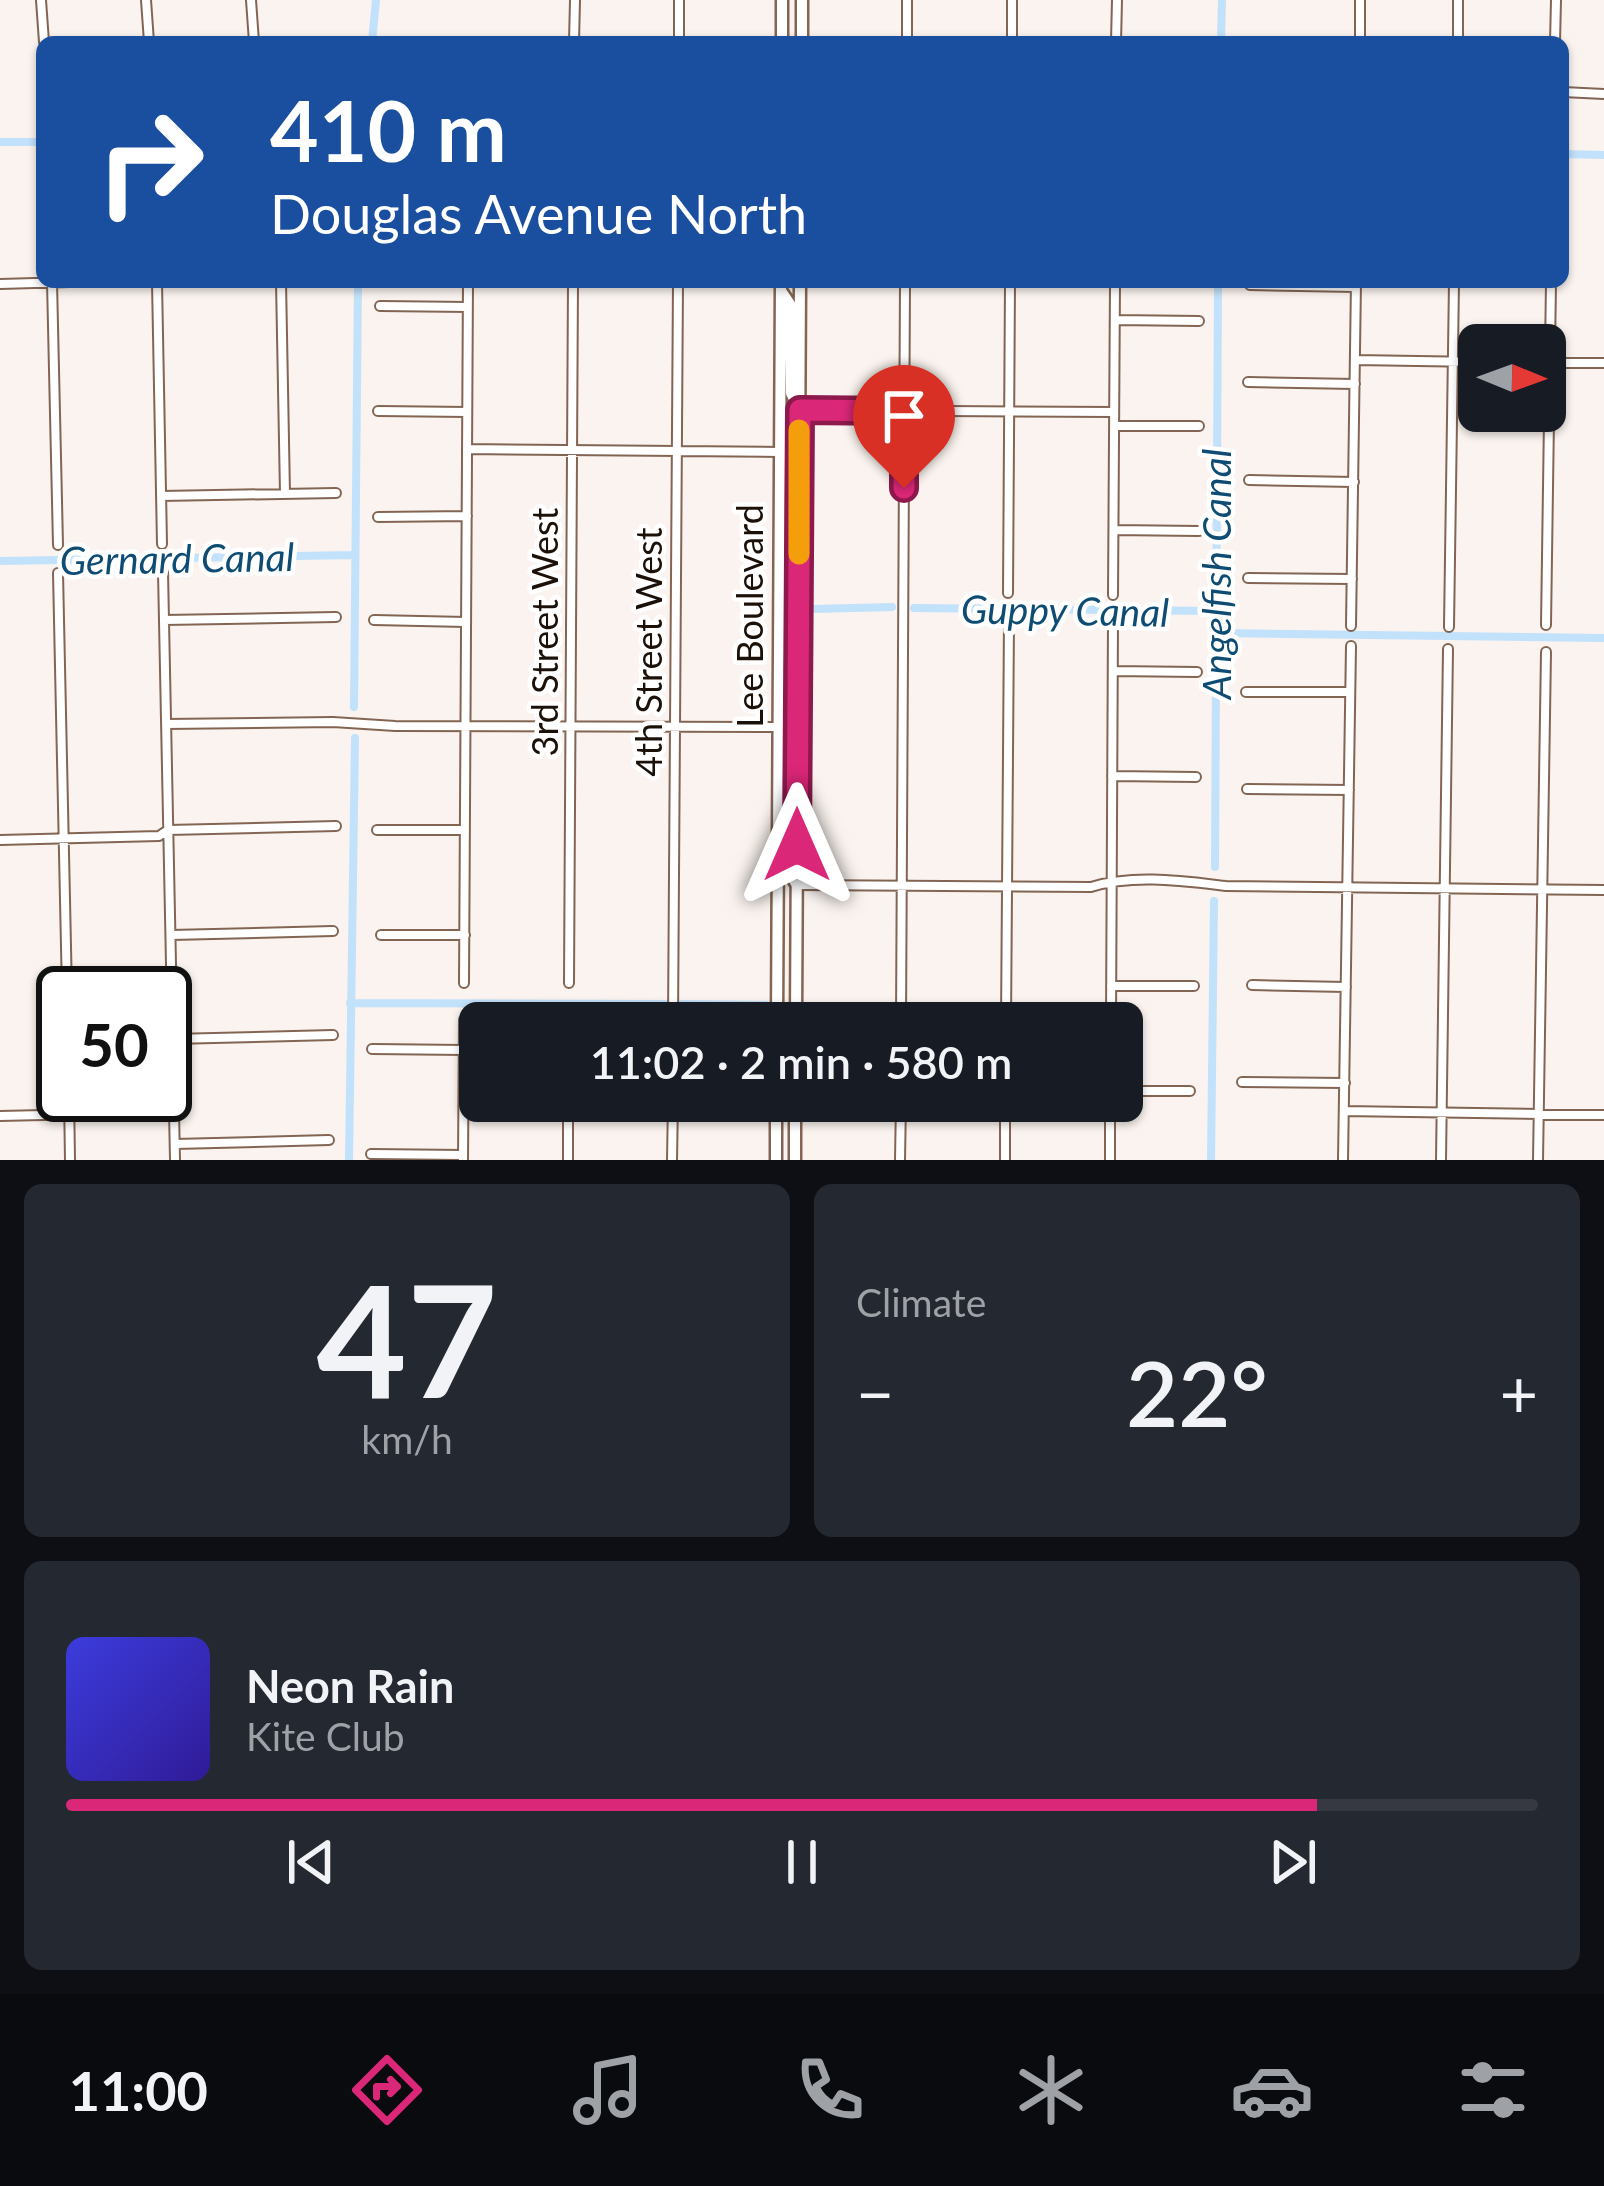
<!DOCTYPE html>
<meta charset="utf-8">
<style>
:root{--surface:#171b24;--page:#242831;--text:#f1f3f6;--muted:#9ea1a6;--line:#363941;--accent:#db2777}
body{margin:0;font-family:Lato,sans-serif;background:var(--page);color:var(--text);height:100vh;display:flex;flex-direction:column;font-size:45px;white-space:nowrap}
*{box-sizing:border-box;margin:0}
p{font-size:39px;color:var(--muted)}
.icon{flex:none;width:66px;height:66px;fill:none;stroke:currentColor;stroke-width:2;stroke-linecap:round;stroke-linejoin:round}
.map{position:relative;height:1160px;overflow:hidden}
.side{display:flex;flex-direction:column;gap:24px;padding:24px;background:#0d0f14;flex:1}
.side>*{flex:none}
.top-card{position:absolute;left:36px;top:36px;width:1533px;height:252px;border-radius:18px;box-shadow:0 3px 9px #0004;background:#1a4fa0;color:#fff;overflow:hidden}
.needle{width:78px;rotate:91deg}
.controls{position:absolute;left:1458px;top:324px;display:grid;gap:24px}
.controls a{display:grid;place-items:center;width:108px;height:108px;border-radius:18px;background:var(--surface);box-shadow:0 3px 9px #0004;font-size:60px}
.speed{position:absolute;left:36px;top:966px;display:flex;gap:24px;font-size:60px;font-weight:700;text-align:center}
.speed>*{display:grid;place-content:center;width:156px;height:156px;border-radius:50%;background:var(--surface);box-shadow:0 3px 9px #0004;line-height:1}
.speed .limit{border:6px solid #111;border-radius:18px;background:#fff;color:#111}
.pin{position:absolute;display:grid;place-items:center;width:102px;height:102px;color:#fff;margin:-123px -51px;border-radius:50% 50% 50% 0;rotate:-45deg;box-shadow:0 0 12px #0007}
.pin .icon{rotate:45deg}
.me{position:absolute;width:132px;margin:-66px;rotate:0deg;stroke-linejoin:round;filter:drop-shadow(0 0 9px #0008)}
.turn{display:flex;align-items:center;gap:42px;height:252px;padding:0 36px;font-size:54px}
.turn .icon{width:156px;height:156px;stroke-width:2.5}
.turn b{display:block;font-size:84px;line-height:102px}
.big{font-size:90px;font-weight:600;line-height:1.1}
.side .card{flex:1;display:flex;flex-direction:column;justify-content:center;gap:18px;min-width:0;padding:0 42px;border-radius:18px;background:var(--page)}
.side .dial{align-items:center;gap:0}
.dial b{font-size:156px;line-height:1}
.song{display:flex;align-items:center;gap:36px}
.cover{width:144px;height:144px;border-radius:18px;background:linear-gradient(135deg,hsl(240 70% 55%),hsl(250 70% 35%))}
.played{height:12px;border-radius:6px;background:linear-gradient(90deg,var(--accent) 85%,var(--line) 85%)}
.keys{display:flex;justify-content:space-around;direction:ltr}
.heat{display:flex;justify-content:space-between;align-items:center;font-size:66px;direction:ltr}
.side .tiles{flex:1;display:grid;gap:24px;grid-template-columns:1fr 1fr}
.card:last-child{grid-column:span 2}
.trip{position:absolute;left:459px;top:1002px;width:684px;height:120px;border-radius:18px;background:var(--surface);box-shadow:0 3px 9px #0004;font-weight:600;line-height:120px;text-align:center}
.tab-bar{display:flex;height:192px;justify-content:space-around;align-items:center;background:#090b0e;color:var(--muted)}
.tab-bar .icon{width:84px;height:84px}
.tab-bar .on{color:var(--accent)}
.tab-bar b{font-size:54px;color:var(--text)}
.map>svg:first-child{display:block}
</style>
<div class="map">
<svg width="1604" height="1160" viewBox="0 0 1604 1160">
<rect width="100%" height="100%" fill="#faf3ef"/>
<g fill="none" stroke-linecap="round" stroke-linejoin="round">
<!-- canal -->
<path stroke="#c2e1fb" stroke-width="8" d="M372,42L376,0
M1221,42L1222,0
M0,142H42
M1563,154L1604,155
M0,561L354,555
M914,608L1217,611
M813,609L892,607
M1217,633L1604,638
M354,707L358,282
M1215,867L1218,282
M350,1003L665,1004
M682,1004L766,1005
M349,1160L355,738
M1211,1160L1214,901"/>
<!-- minor casing -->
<g stroke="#836553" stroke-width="12">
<path id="minor" d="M41,0L44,42
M146,0L149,42
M251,0L254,42
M574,42L575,0
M679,42V0
M907,42V0
M1012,42V0
M1116,42L1117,0
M1360,42V0
M1458,42V0
M1555,42L1556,0
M1563,92L1604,94
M52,282L58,545
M157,282L162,544
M281,282L285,494
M0,284L70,282
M1250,285L1356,287
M380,306L468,307
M1115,320L1199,321
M1356,360L1479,362
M1546,363H1604
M1248,382L1355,384
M799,410L1114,412
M378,411L467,412
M1114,426H1199
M467,449L780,452
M1249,480L1354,482
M161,496L336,493
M378,517L467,516
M1114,530L1199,531
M163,572L175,1160
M58,573L67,993
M1248,578L1352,579
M1008,593L1010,282
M1113,595L1115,282
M164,620L336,617
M374,620L466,622
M1546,625L1551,282
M1351,626L1356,282
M1449,627L1454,282
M1113,671L1197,672
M1246,692H1350
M166,724L333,722L395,726L798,727
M1112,776L1196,777
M1247,789L1349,790
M377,830H465
M0,840L159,836L168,830L336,826
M797,885L1091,887C1134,874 1182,881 1226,886L1604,890
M171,935L333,931
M381,935H465
M464,983L468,282
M569,983L573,282
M1252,985L1346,987
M1111,986H1194
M569,1023V1020
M673,1023L678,282
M901,1023L905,282
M1006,1023L1009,620
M1111,1023L1113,621
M172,1039L333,1035
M372,1049L464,1050
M1242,1082L1345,1083
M1122,1091H1190
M69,1095L70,1160
M1344,1111L1604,1115
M0,1116L174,1112
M175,1144L329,1140
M371,1154L463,1155
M463,1160L464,1020
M568,1160V1101
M672,1160L673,1101
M900,1160L901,1101
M1005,1160V1101
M1110,1160V1101
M1343,1160L1351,646
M1441,1160L1448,649
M1538,1160L1546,652"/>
</g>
<!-- secondary casing -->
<g stroke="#836553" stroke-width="15">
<path id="secondary" d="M782,42V0
M802,42V0
M782,292L790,304L791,393L798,407
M780,452L787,454L791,462V557L794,561
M780,799L788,817V871L796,884
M777,1023L781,282
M796,1023L800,282
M776,1160V1101
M795,1160V1101"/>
</g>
<!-- minor -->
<use href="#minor" stroke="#fff" stroke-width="8"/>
<!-- secondary -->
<use href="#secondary" stroke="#fff" stroke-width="10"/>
</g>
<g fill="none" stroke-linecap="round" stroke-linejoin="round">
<!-- route casing -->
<g stroke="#8e194d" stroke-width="30">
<path id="route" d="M797,845L800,410L904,411V488"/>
</g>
<!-- route -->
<use href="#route" stroke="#db2777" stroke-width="21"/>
<!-- slow -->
<path stroke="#f59e0b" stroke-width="21" d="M799,554V430"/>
</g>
<g text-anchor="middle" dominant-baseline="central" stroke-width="9" stroke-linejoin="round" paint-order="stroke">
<!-- street labels -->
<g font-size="36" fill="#1c1109" stroke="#fff">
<text transform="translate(749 616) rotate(-90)">Lee Boulevard</text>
<text transform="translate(544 632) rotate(-90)">3rd Street West</text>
<text transform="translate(648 652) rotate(-90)">4th Street West</text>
</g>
<!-- water labels -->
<g font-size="39" font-style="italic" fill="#0e4c74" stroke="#fff">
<text transform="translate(177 558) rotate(-1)">Gernard Canal</text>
<text transform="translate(1216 574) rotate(-90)">Angelfish Canal</text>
<text transform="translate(1065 610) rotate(1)">Guppy Canal</text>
</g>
</g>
</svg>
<div class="controls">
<a><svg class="needle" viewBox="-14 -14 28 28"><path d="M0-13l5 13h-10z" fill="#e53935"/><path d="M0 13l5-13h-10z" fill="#9ea1a6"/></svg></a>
</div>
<div class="speed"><div class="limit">50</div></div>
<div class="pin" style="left:904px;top:488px;background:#d93025"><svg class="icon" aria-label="arrive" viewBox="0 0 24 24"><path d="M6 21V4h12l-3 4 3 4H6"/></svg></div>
<svg class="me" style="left:797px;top:845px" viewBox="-20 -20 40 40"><path d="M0-17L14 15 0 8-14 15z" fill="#db2777" stroke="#fff" stroke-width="4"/></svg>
<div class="trip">11:02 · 2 min · 580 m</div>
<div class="top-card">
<div class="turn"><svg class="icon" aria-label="right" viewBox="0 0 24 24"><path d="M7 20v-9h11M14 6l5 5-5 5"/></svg><div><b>410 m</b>Douglas Avenue North</div></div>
</div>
</div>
<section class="side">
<div class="tiles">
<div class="card dial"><b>47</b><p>km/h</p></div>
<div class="card"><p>Climate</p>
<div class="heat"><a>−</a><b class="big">22°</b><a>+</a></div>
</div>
<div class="card">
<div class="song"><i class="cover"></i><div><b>Neon Rain</b><p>Kite Club</p></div></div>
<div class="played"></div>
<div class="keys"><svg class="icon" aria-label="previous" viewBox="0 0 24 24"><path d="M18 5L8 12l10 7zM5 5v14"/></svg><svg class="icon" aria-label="pause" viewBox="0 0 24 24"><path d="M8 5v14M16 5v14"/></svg><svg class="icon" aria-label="next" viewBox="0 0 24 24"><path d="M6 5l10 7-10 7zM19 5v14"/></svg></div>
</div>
</div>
</section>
<nav class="tab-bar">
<b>11:00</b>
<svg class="icon on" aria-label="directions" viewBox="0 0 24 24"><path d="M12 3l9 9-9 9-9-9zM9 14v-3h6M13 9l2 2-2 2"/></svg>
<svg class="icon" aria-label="music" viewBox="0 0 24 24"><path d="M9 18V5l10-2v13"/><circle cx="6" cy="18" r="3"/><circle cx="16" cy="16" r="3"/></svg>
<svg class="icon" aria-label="phone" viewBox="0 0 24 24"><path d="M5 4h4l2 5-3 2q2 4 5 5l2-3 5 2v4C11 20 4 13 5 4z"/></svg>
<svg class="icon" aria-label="climate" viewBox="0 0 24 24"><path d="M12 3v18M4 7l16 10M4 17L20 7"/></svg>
<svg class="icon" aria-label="car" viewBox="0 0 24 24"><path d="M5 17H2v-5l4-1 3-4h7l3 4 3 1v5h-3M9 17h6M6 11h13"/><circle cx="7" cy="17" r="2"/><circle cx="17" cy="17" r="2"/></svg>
<svg class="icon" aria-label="filters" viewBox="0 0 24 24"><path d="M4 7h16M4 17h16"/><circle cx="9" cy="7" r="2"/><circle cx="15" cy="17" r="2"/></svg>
</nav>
